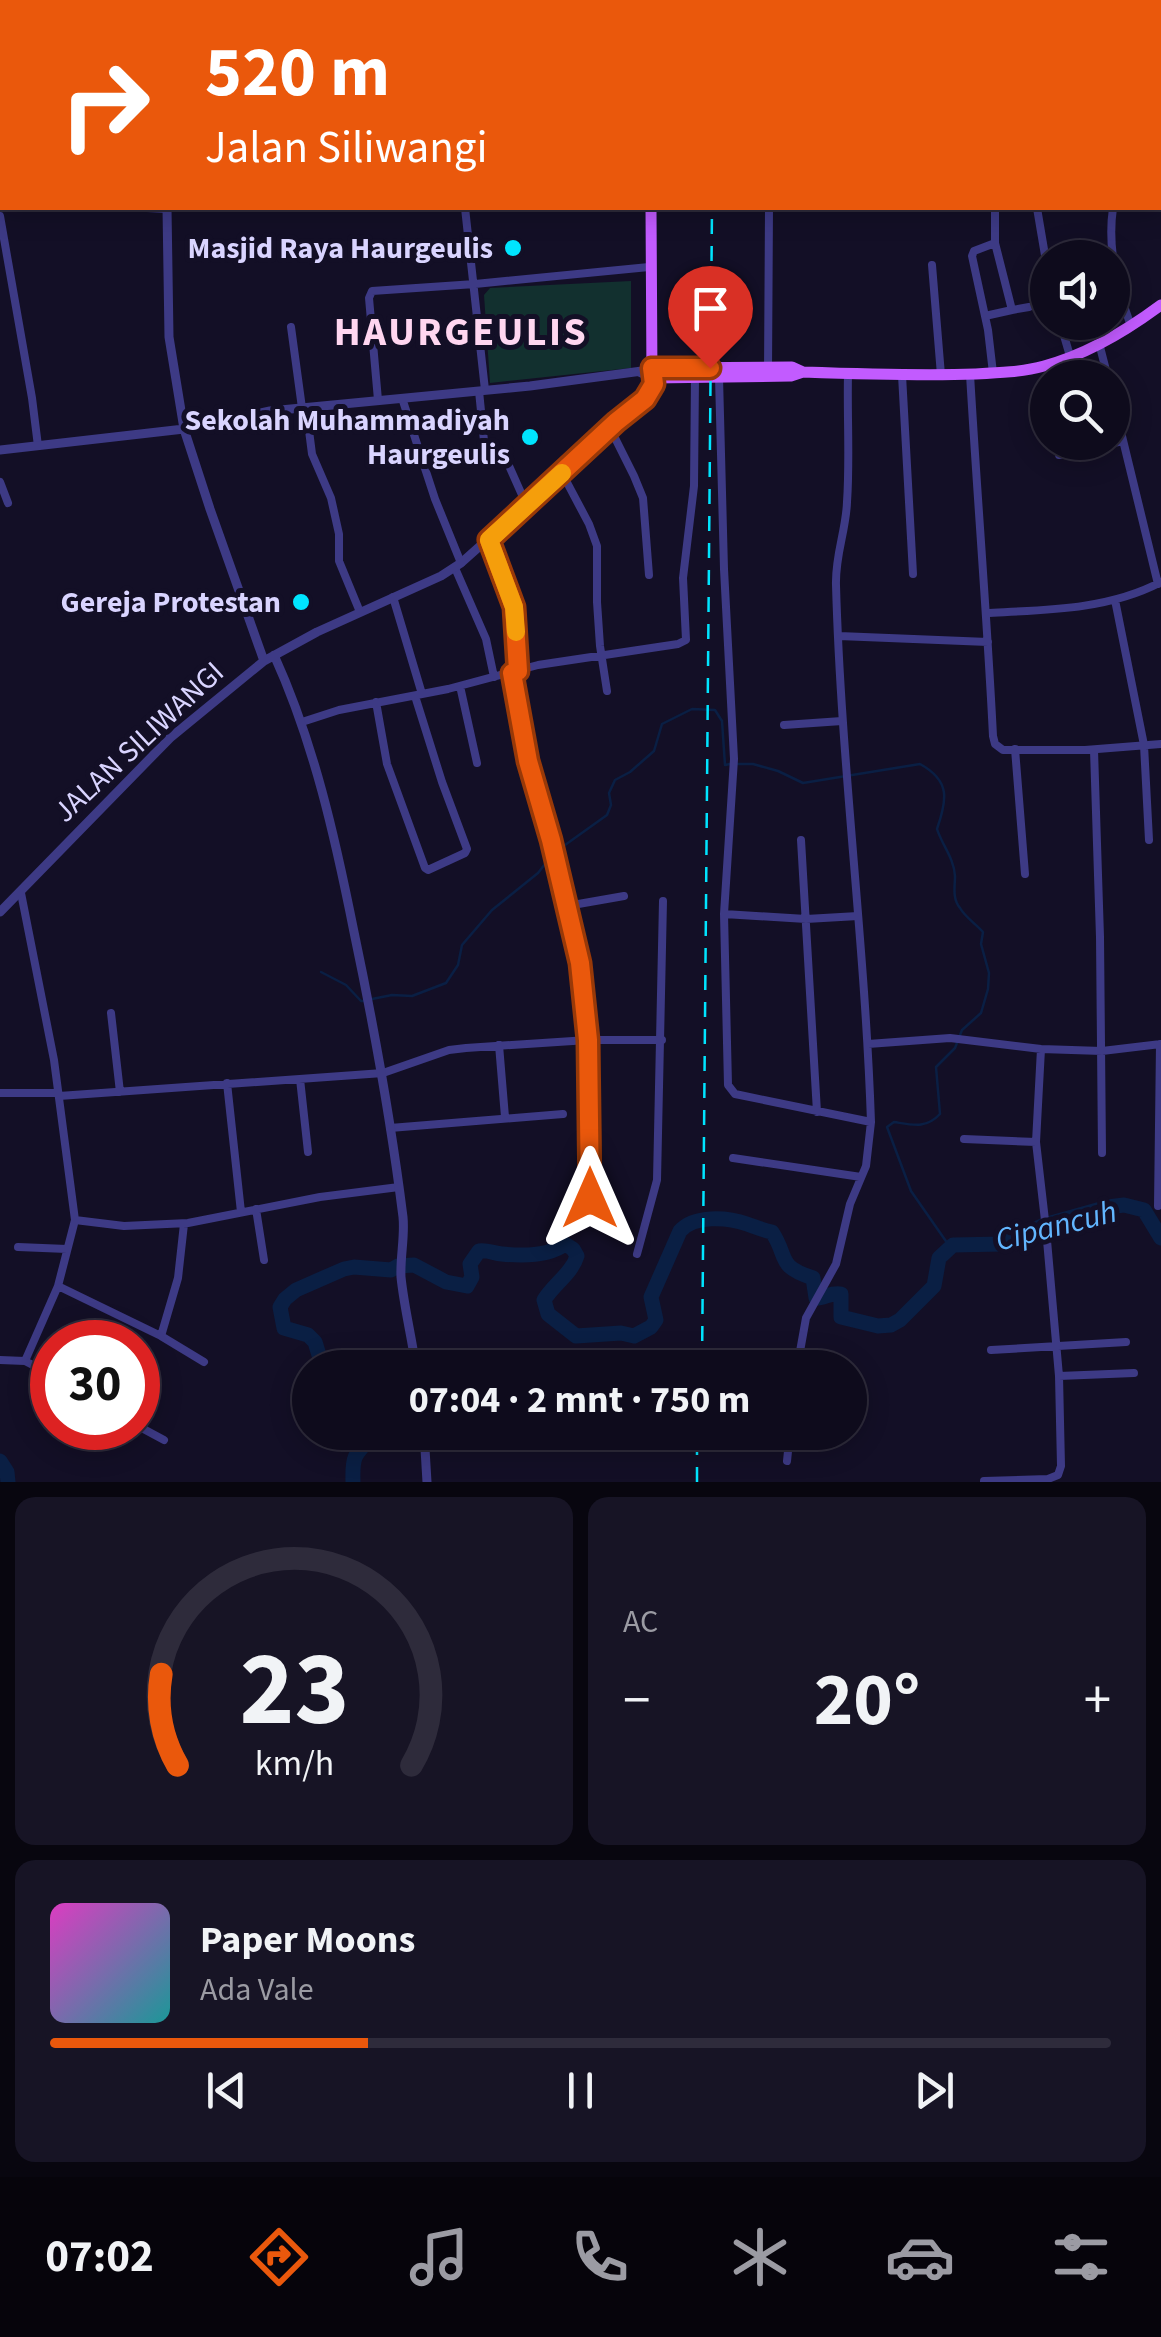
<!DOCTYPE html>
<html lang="id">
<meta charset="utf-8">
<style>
:root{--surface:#0e0b1c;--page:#171425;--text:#f1f3f6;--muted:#9b9ba3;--line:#2e2b3b;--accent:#ea580c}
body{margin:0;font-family:"Source Sans 3",sans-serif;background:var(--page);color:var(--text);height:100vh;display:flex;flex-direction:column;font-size:38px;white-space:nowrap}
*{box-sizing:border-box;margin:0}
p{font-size:32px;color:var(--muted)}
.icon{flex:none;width:55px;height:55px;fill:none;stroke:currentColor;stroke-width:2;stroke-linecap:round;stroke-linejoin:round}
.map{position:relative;height:1482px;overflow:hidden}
.details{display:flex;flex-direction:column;gap:15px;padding:15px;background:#08060f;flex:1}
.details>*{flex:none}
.hud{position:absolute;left:0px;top:0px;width:1162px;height:210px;box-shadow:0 5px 25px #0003,0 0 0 2px var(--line);background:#ea580c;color:#fff;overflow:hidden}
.tools{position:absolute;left:1030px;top:240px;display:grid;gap:20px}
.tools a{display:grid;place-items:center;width:100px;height:100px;border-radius:50%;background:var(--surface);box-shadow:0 5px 25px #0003,0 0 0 2px var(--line);font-size:50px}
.speed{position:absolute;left:30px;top:1320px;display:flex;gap:20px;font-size:50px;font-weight:700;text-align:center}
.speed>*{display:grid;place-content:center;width:130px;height:130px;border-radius:50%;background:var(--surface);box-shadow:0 5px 25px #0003,0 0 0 2px var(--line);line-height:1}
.speed .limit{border:15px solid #d22;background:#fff;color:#111}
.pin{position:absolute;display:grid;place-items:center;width:85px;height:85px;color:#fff;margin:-102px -42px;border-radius:50% 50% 50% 0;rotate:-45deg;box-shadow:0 0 10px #0007}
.pin .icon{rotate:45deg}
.me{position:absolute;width:110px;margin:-55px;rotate:0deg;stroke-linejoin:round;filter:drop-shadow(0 0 8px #0008)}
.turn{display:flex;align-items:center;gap:35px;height:210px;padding:0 40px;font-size:45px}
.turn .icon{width:130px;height:130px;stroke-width:2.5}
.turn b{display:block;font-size:70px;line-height:85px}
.big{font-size:75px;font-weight:700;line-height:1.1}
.details .widget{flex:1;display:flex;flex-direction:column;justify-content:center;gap:15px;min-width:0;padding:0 35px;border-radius:20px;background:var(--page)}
.details .dial{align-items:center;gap:0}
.dial svg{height:260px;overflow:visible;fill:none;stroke:var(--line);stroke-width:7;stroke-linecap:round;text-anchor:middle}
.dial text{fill:var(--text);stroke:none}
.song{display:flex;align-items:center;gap:30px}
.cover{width:120px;height:120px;border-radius:15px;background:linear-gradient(135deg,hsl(310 70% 55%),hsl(180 70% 35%))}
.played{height:10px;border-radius:5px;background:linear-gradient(90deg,var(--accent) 30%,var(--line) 30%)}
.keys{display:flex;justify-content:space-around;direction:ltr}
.heat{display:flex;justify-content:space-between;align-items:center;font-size:55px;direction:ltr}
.details .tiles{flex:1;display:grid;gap:15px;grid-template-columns:1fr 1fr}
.widget:last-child{grid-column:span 2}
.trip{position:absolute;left:292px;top:1350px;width:575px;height:100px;border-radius:50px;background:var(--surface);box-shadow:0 5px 25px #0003,0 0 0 2px var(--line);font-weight:700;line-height:100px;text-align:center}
.tabs{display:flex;height:160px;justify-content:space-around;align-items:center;background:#06040b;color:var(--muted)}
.tabs .icon{width:70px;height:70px}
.tabs .on{color:var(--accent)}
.tabs b{font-size:45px;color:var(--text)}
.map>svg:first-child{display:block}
</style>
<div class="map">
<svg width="1161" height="1482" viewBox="0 0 1161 1482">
<rect width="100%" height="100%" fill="#130f26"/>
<!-- green -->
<path fill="#12302f" d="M631,281V368L490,383L484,295L490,288Z"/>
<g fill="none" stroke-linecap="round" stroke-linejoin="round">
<!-- stream -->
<path stroke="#0a1f44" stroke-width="2.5" d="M738,764H753L778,771L803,783L920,764C951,781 947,800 937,829C942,845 954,858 955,876C955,887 952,898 960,908C965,917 976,924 983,932L981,944L989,973L988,989L981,1013L962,1030L955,1048L936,1067L940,1114C926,1129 913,1125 894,1122L887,1127L911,1191L950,1247
M558,850L607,815L611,805L609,793L615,780L630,772L654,751L662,724L692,709L715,710L722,721L725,765L730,764
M321,972L346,985L361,1001H364
M372,999L392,995L412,996L446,983L458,965L462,945L492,910L538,873L552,855"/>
<!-- river -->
<path stroke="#0a1f44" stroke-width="15" d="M323,1368L315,1342L308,1335L284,1328L280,1307L285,1299L296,1290L344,1269L354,1267L391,1270L398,1266L414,1265L446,1282L467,1286L472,1277L470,1264L479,1251C488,1250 493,1253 502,1254C522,1256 549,1256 565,1244L573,1249L577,1256C572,1273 554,1284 544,1300L548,1314L576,1336L621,1333L634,1336L651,1327L656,1320L651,1297L680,1231C694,1215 727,1217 747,1224C756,1227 762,1230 772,1232C789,1258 776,1266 813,1278L816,1298C825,1298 831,1292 841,1294V1317L878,1326L891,1325L900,1320L934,1286L939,1258L953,1245L1002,1244L1044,1225L1108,1207L1124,1205L1144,1210L1161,1238
M0,1461L7,1472L8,1482
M353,1482C352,1455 355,1454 373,1436V1432"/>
<!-- minor -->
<path stroke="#3d3a85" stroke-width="8" d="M36,0L37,2
M1014,0L1019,2
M77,2V0
M771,2V0
M886,2V0
M923,2V0
M958,2V0
M991,2V0
M1126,2L1127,0
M1160,62L1161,60
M1160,74H1161
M0,200H2
M147,208L167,209
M465,208L485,390
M1037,208L1048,273
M1113,208C1107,248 1117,289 1131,326
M0,216L32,398L38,446
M932,265L941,375
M1012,310L1029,307
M985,316L1012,310L995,243
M1060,322L1070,356
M291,327L302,408
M1099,343L1108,378
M768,372L769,208
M993,373L988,330L972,256L974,251L995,243V208
M970,374C977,495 987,615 993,736L995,744L1003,750H1085L1161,744
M902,375L913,574
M719,377L724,569L734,759L724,914L728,1085L735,1094L871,1122C865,943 841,764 836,585C835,555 846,531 847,502C850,460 847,416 848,374
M479,391L484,441L506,459L526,504
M1112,395L1158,584
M402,398L435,499L461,563
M378,400L369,298L372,291L475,284L649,267
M306,407L312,454L331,498L339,534V561L360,612
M610,428L634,476L643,498L649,575
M1059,455L1123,441
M562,473L589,524L597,546V602L600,646L607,691
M0,482L8,503
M489,540L514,607L518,671
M455,568L486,639L494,677
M393,597L422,694
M1115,600L1144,745L1149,840
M986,613C1045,610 1108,610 1161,582
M839,636L988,642
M511,673L528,761L551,840L581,963L588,1040L590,1198
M460,686L477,763
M376,702L387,764L425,868L428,870L465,853L467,849L442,782L415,696
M302,722L339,710L448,689L538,665L678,644L686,640L683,578L694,486L695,377
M784,725L842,721
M1015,749L1025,874
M1094,750L1100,937L1102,1153
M801,840L817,1112
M21,893L54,1060L75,1220L58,1286L25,1361
M567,906L624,896
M724,914L806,919L858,916
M111,1013L120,1092
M868,1044L950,1038L1041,1049L1102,1051L1161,1044
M499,1045L505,1117
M300,1079L308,1152
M227,1083L241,1212
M0,1093H58
M59,1096L383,1073L449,1050L466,1048L588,1040H662
M390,1128L563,1114
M964,1139L1036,1142
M733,1158L861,1177
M1158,1206L1160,1044
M256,1209L264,1260
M75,1220L124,1226L188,1223L320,1197L399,1187
M18,1247L67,1249
M637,1254L657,1180L663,901
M58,1286L161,1336L204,1362
M161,1336L178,1278L184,1224
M991,1350L1126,1342
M0,1360L25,1361L52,1375
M797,1368L806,1318L836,1264L850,1204L866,1166L871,1122
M1059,1376L1134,1373
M138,1426L164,1440
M787,1461L790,1432
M984,1481L1048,1479L1058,1475L1061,1466L1059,1376L1046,1229L1036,1142L1041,1049"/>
<!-- tertiary -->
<path stroke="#3d3a85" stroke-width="9" d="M145,2V0
M167,208L169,337L184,429L210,509L264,661
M0,450L184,429L270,411L530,386L642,371
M274,655C314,743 335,837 354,932C374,1027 391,1121 403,1217C405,1237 400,1257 401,1277C404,1307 412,1338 416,1368
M0,912L170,738L264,661L317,632L441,576L461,563L645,399L654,384L652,378L639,372
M424,1432L427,1482"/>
<!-- primary -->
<path stroke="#c25bff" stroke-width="11" d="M655,2V0
M651,208L652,378L791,376L803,372C860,374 917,376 975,374C998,373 1022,372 1044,366C1086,355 1126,331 1161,305
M652,368L792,367L803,372"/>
<!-- rail -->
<path stroke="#00e5ff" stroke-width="2.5" stroke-dasharray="15 12" stroke-linecap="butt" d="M704,2V0
M702,1368L712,208
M697,1482V1432"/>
</g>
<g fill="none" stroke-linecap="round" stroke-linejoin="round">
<!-- route casing -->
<g stroke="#983908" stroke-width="25">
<path id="route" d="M590,1198L588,1040L580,963L551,840L528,761L512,673L518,671L514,607L489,540L616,422L645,399L654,384L652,368H710"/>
</g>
<!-- route -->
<use href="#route" stroke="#ea580c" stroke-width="18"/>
<!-- slow -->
<path stroke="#f59e0b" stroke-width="18" d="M516,632L514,607L489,540L562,473"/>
</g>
<!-- markers -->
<g fill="#00e5ff" stroke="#130f26" stroke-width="4">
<circle cx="513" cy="248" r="10"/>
<circle cx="530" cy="437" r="10"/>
<circle cx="301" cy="602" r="10"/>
</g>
<g text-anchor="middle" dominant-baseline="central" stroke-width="10" stroke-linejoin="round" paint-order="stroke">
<!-- poi labels -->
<g font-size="30" font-weight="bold" fill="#d9d4ff" stroke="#130f26" text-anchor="end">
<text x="493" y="248">Masjid Raya Haurgeulis</text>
<text x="510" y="420">Sekolah Muhammadiyah<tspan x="510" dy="34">Haurgeulis</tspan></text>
<text x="281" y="602">Gereja Protestan</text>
</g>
<!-- street labels -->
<g font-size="30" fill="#d9d4ff" stroke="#130f26">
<text transform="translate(139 742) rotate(-43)">JALAN SILIWANGI</text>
</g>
<!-- water labels -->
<g font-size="32" font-style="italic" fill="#62b6ff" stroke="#130f26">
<text transform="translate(1056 1226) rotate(-14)">Cipancuh</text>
</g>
<!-- district labels -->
<g font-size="40" font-weight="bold" letter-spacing="2.5" fill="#ffd6f0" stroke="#130f26">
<text x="461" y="332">HAURGEULIS</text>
</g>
</g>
</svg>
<div class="tools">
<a><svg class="icon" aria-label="sound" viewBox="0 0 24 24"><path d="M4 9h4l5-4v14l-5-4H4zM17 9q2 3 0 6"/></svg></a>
<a><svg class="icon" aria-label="search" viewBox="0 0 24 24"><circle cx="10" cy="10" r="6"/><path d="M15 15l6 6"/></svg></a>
</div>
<div class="speed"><div class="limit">30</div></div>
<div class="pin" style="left:710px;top:368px;background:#d93025"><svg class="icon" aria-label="arrive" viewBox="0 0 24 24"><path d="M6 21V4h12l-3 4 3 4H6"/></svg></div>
<svg class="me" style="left:590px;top:1198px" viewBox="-20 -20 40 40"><path d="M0-17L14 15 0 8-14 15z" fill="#ea580c" stroke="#fff" stroke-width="4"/></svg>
<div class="trip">07:04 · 2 mnt · 750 m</div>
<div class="hud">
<div class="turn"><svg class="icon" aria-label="right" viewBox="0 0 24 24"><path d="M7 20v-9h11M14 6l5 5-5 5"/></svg><div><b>520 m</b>Jalan Siliwangi</div></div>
</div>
</div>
<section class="details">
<div class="tiles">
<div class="widget dial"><svg viewBox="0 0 100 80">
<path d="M14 69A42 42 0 1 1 86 69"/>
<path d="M14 69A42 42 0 0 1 9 41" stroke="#ea580c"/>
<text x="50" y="56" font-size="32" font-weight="700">23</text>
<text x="50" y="72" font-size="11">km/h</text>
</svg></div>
<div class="widget"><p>AC</p>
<div class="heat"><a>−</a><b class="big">20°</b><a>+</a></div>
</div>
<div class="widget">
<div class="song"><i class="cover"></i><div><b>Paper Moons</b><p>Ada Vale</p></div></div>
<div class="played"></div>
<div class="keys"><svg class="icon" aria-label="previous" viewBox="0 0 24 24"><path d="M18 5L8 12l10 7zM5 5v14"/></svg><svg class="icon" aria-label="pause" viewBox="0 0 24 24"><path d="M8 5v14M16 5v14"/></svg><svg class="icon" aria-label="next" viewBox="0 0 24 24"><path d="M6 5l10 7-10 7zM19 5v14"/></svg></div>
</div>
</div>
</section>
<nav class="tabs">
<b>07:02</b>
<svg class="icon on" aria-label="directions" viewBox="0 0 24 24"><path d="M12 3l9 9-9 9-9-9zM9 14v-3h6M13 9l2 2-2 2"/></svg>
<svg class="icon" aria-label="music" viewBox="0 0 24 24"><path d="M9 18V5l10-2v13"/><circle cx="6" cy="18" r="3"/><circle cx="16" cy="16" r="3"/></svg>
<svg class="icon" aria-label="phone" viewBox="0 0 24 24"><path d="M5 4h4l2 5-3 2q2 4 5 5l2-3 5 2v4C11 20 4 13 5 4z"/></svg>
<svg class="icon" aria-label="climate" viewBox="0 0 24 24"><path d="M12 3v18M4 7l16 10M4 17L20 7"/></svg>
<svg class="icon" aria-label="car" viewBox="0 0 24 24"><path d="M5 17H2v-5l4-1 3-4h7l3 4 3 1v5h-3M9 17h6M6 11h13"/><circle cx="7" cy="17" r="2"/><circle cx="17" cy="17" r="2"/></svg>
<svg class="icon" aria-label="filters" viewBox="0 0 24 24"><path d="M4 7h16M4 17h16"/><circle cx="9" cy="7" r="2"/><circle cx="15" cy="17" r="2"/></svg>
</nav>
